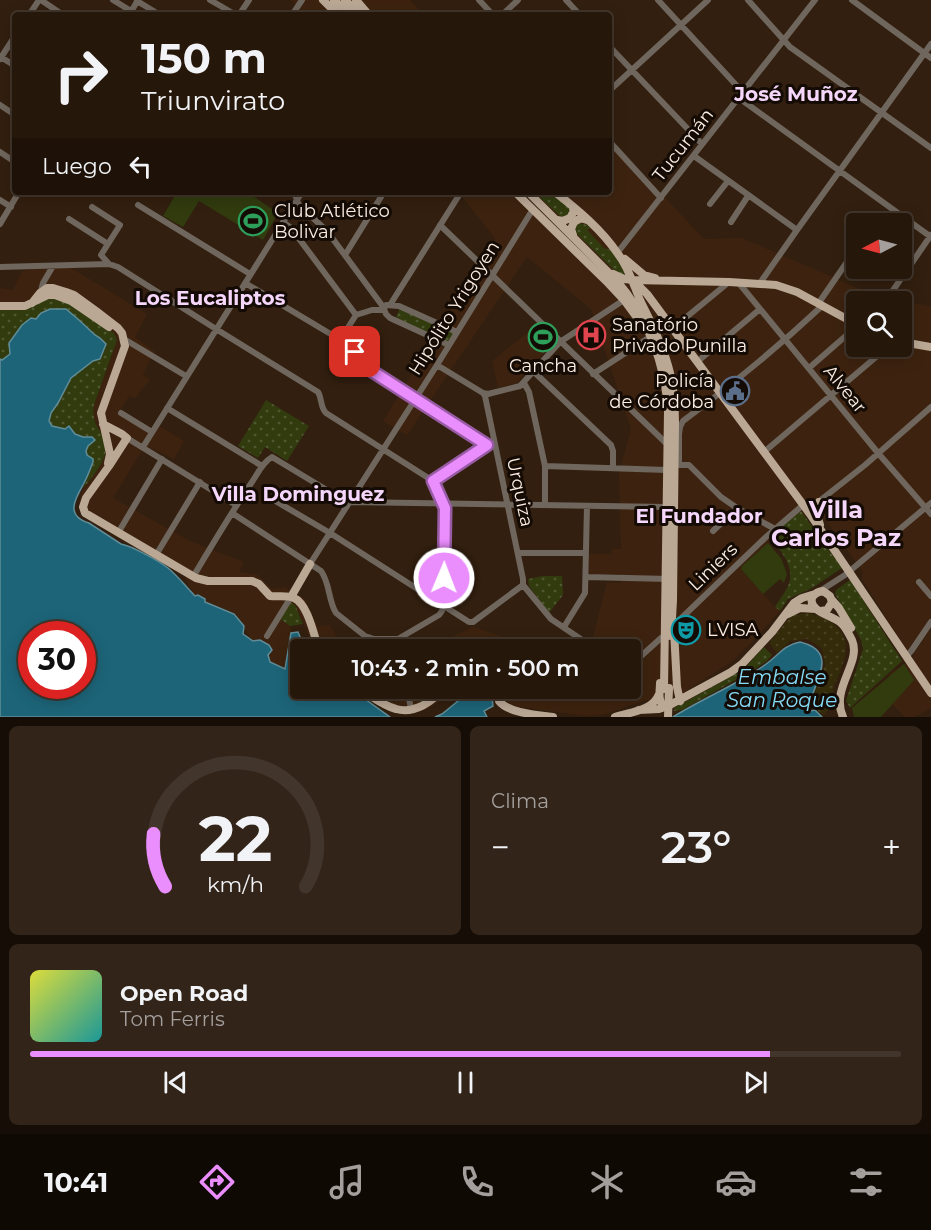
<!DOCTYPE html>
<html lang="es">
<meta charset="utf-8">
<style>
:root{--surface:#26170b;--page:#322419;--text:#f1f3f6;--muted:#a49f9d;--line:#42362c;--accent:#ea8dfd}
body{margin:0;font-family:Montserrat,sans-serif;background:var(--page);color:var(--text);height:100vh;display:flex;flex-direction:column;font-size:22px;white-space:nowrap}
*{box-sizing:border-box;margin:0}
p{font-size:20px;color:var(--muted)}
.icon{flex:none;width:33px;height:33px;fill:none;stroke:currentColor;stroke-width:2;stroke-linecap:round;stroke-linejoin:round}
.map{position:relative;height:717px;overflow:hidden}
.panel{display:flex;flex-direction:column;gap:9px;padding:9px;background:#150d06;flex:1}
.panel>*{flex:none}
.guide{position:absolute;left:12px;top:12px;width:600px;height:183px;border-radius:6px;box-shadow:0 3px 15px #0003,0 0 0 2px var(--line);background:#26170b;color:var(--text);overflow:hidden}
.needle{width:39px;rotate:264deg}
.fabs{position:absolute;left:846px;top:213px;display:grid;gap:12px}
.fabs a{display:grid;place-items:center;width:66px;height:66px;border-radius:6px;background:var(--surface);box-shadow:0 3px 15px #0003,0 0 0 2px var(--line);font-size:30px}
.speed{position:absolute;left:18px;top:621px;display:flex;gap:12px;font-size:30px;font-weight:700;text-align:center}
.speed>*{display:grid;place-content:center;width:78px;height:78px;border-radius:50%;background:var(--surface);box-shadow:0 3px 15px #0003,0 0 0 2px var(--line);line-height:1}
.speed .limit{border:9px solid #d22;background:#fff;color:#111}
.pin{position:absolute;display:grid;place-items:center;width:51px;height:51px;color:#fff;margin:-26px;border-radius:12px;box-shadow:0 3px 9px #0006}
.me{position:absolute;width:66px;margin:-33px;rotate:1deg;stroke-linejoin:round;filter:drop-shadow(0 0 4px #0008)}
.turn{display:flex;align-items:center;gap:21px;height:126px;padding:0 30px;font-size:27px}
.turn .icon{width:78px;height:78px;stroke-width:2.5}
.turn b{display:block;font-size:42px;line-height:51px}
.then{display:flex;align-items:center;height:57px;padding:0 30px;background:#0003;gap:12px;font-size:22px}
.big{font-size:45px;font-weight:600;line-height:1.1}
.panel .card{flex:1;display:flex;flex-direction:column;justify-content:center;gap:9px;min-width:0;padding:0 21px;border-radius:9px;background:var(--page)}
.panel .dial{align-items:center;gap:0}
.dial svg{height:156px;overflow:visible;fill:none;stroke:var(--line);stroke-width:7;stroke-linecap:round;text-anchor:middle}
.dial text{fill:var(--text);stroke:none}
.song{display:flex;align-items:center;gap:18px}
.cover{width:72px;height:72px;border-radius:9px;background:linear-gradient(135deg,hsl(60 70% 55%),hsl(180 70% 35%))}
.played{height:6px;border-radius:3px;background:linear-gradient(90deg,var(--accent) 85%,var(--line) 85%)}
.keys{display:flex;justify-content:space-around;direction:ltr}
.heat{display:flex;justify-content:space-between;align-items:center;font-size:33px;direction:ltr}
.panel .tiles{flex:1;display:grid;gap:9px;grid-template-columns:1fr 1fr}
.card:last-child{grid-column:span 2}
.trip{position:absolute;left:290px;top:639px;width:351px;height:60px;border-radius:6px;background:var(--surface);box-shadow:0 3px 15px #0003,0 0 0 2px var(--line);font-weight:600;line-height:60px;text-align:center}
.dock{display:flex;height:96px;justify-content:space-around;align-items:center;background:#0f0904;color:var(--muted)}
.dock .icon{width:42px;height:42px}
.dock .current{color:var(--accent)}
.dock b{font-size:27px;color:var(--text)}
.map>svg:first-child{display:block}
</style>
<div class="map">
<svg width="931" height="717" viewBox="0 0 931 717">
<defs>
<pattern id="grass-dots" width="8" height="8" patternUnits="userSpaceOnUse" patternTransform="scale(1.5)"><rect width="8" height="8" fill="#313b0e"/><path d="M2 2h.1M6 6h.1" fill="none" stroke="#505831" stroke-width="1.8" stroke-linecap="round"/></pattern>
<pattern id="sand-dots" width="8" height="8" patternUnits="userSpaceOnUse" patternTransform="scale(1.5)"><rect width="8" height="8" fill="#332b09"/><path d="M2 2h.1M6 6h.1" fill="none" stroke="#474021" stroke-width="1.8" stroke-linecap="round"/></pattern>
</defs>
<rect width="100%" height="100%" fill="#321f0f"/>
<!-- built -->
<path fill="#3d230f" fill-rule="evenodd" d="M291,0H410L425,15H305Z
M609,138L704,239L742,238L860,289L931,307V626L909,654L862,579L863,572L816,507L768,543L742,566L741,569L775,607L780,611L748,646L730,663L683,693L644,701L605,714L588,716L518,707L504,701V689L630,688V650L590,649L607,582L621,583V574H589V554H611L612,549H621L619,473L631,429L591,309L527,257L407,435L383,421L495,238L458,192H609ZM856,302H902V346H856Z
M63,263L147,314L135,337L154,351L143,375L150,380L135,398L129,396L120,411L153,434L159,426L184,441L174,459L149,447L141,452L113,498L190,541L244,562L239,572L258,575L272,589L285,587L305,599L318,627L330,625L343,649H314L299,613L280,618L290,626L291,633L285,670L270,662L268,655L253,641L247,633L244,626L234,614L204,602L195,596L183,574L82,512L79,503L83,489L103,461L104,438L98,431L93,415L94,405L112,356L31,307L0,304V288L13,290L22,271Z
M537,322L555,341L517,383L498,388L492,361L528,332Z
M474,627L514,641L525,649H424Z
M931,629V708L915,717H905L892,704L902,693L888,675L913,658V655Z
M354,689H450L439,702L428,709L410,712L394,711Z"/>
<!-- grass -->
<path fill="url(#grass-dots)" d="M534,192H549L571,209V214L562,218Z
M580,223L587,225L591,228L587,230L604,248L611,250L627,276L615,271L575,232V229L577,224Z
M53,298L63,300L114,333L117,340L94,405C92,421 96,424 103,437C113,456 93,475 83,489L93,462L85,451L88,446L91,443L92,437C83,437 80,436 72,432C67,429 58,428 52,426L49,421L51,413L58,403L71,378L93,361L100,338L95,335L79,320L10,354L2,360L0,359V309Z
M400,308L457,332L449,345L395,319Z
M266,400L309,426L287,461L265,447L258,458L238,446Z
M801,511L842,568L812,588L788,599L780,611L775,607C779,600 785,593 788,586C796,567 781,551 769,537Z
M543,576H562L563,595L549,613L529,586L528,579Z
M850,580L902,661L850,708L846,701L863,649L861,640L835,594L836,590Z
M289,602L295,605L303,624L290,626L279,618Z
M764,647L772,655L767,661L748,673L682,710L674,711V708L743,670Z"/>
<!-- sand -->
<path fill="url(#sand-dots)" d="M807,613C825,616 846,627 846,648C846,658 839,675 835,684C832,690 834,697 832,703C831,707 827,711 824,715L810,705L825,665L822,649L808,639L790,641L777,653L769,643L791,616Z"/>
<!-- garden -->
<path fill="#313b0e" d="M177,192H247L278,213L263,240L199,201L183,227L163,216Z
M768,543L781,558L787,574L784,583L780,579L763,594L741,569L742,566Z
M904,664L914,680L881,717H854L852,708Z"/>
<!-- water -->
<path fill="#1d6478" stroke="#608d98" stroke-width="1.5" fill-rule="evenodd" d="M50,309H66L79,320L95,335L100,338L106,344L100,359L93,361L71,378L58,403L51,413L49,421L52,426L65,429L69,426L75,434L83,437H92L95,440L88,446L86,451L87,455L93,459V462C90,470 87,478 83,485C75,499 65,516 89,523L121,544C132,546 159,561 168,568C178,576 186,587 195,596L198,595L205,599V602L234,614L244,626L243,634L253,641L260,640L269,645L272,650L268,655L270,662L285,669L291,633L298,632L305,649L300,650V688L344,689L362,697L390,717H0V359L2,360L10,354L9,343L22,325L31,318L36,319L41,313ZM32,634H82V686H32Z
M800,642C841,652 813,683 808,709L810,711L815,710L822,717H673C697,702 722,691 746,677C754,672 763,667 770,661C781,652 785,645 800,642Z
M458,689H491L493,706L484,711L487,717H435L442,714L458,701Z"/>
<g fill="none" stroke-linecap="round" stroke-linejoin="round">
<!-- minor -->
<path stroke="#6f665d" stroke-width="6" d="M41,0L63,15
M113,0L131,11
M210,0L236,15
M479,0L493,15
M566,0L580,15
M658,0L737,86L741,95
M748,0L790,47L931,148
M852,0L931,58
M137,1L160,15
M29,15L39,0
M129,15L138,0
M239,15L249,0
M292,15L302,0
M502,15L518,0
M609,46L702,144
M1,57L15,66
M0,59L15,36
M609,91L708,0
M739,98L931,237
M0,105L15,115
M609,141L661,198
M0,152L15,162
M694,156L797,230
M292,192L295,195L299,205L327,231L384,308
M0,200L11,207
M710,204L728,181
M138,205L250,274
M92,207L120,225L101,255L109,264
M69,219L108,244
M283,222L291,228L356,315
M731,222L748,196
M0,224L19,192
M440,225L668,445
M618,252L815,0
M345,255L384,192
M0,267L109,264L118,267L216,329L318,392C322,398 320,407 326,413L433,481L445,508L444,601L442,611L439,615L398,639H374L365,636L336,613C328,600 330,583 321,571L232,513
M738,282L878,453L931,514
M245,283L349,345L355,352L361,364L487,445
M760,283L797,230L931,44
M40,295L43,283L53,266
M885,302L931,235
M818,304L849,259L855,255
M390,305L461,192
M386,314L384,309L386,305L399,306L457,332
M386,314L390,318L449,345
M672,329L729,282
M124,339L186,376
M340,340L356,315L372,310H384
M697,362L760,309
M437,365L483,393L485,396L523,579V585
M809,368L856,327
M533,371L611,445L613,451V468
M593,374L650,337
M524,383L529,392L545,466V504
M483,393L488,394L520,386L560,342L624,300
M167,408L262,466
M121,413L152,432
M127,438L236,505
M143,447L302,192
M764,452L889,346
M545,466L667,470
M433,481L490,444
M272,499L330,533L469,622H473L523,585
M808,510L865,465L931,407
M775,529L737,508L721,497L689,465H679V434L680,427L683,421C732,385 778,347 822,306
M713,531L737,508
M118,533L162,459
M518,553H586
M156,555L200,482
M310,564L437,365L533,209
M193,577C212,545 231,513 252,482C258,473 263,462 272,457L345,501L350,502L666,507
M586,577L669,579
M919,582L931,596
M523,585L551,619L597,650
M820,591L845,575L931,503
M564,627L585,593L587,506
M671,628L766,537L803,505
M267,636L291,597
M398,639L400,650
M906,657L912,650L931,622
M630,666L661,638
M407,688L411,709"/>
<!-- major -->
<path stroke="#baa895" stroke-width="8" d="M323,0L338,15
M334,0L350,15
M345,0L360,15
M356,0L369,15
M515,192L608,283L624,300L635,315
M528,192L616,280C647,315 666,366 668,412L664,689
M555,192C578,210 602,230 618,254C629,268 633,284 640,300C651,323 664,347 670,373C674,389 675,406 675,423L673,600L671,636
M557,220L563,221L570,218L574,211L572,206
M573,235L571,229L574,222L581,218L587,220
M625,259L644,275L655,278
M613,274L624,279L633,280L729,282L776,285L797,292L856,324
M634,281L647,294L810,514L931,693
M32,303L40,293L47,288H53L66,292L74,295L96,311L118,328L122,333L125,346L101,413L110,454L108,463
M0,306H25L48,295H55L71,301L109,327
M902,342L931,347
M103,424L122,434L127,438L109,466L86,498L83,507L85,513L196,578L208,581H252L259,584L270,596C278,597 287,595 294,598C308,604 314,636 319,650
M819,502L817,515L820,525
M291,597L310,564
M831,599L839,608L851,628
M821,611L827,610L832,602L830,596L823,591C818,592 814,593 812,598C808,612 835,616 842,624C846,628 849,634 852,640C862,663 830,688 843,717
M788,614L800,608L816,609
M674,630L677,687L680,701
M660,683C660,691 657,702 665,707
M358,688C370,695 383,706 396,709C414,714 433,702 443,688
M501,688L499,701C508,713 538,715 553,717
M639,710L659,709L668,706L731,672L742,664L772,632L794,603L802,598L815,594
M615,717C630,712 653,711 659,694"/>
<!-- major-bridge -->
<path stroke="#baa895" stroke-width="8" d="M668,717L669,688"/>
</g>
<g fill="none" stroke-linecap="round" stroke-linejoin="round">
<!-- route casing -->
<g stroke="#985ca4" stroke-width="15">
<path id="route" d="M355,352L361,364L487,445L433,481L445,508L444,578"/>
</g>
<!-- route -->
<use href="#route" stroke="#ea8dfd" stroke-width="10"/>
</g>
<!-- icons -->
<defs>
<g id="stadium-ring" transform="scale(1.5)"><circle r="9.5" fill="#140b05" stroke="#2e9e5b" stroke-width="1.5"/><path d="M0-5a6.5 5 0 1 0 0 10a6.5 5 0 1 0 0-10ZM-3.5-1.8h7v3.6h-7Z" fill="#2e9e5b"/></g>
<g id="hospital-ring" transform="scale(1.5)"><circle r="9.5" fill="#140b05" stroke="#e0444e" stroke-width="1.5"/><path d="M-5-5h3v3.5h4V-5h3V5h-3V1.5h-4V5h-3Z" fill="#e0444e"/></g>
<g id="civic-ring" transform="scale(1.5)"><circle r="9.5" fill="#140b05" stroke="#5c6f8a" stroke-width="1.5"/><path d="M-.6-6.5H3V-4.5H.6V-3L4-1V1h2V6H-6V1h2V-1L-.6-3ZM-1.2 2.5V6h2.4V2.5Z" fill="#5c6f8a"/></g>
<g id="theatre-ring" transform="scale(1.5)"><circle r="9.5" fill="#140b05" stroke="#0f9aa8" stroke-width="1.5"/><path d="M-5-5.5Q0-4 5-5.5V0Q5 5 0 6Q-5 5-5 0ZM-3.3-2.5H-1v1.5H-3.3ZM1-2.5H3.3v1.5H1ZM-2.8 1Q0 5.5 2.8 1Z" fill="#0f9aa8"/></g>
</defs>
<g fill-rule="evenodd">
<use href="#stadium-ring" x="253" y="221"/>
<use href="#hospital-ring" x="591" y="335"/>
<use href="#stadium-ring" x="543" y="337"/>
<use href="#civic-ring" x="735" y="391"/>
<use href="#theatre-ring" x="686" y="630"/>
</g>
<g text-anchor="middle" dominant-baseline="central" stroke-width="6" stroke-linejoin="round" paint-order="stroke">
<!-- street labels -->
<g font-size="18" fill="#fceee4" stroke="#140b05">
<text transform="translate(683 145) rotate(-52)">Tucumán</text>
<text transform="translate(454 308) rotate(-58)">Hipólito Yrigoyen</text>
<text transform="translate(845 389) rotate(51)">Alvear</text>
<text transform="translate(520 492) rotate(78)">Urquiza</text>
<text transform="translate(713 567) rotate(-44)">Liniers</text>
</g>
<!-- poi labels -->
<g font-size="18" fill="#fceee4" stroke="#140b05" text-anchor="start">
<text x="274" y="211">Club Atlético<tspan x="274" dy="21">Bolivar</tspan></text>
<text x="612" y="325">Sanatório<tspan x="612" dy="21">Privado Punilla</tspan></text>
<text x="543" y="366" text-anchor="middle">Cancha</text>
<text x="714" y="381" text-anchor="end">Policía<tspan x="714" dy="21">de Córdoba</tspan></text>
<text x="707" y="630">LVISA</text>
</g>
<!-- neighbourhood labels -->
<g font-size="20" font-weight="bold" fill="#f6d7fc" stroke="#140b05">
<text x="796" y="94">José Muñoz</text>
<text x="210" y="298">Los Eucaliptos</text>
<text x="298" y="494">Villa Dominguez</text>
<text x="699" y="516">El Fundador</text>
</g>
<!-- water labels -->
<g font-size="20" font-style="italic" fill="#84dbf7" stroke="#140b05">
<text x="782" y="677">Embalse<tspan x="782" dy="23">San Roque</tspan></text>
</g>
<!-- district labels -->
<g font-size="24" font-weight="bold" fill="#f6d7fc" stroke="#140b05">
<text x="836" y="509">Villa<tspan x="836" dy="28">Carlos Paz</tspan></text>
</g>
</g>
</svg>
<div class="fabs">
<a><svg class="needle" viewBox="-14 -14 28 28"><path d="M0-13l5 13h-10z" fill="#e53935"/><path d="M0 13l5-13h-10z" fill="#a49f9d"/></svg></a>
<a><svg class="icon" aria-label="search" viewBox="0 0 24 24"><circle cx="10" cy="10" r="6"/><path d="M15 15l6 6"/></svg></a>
</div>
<div class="speed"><div class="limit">30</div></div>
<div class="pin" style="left:355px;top:352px;background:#d93025"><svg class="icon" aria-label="arrive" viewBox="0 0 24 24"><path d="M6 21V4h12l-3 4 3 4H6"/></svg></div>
<svg class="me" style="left:444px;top:578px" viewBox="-20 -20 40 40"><circle r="17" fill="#ea8dfd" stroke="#fff" stroke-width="3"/><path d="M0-11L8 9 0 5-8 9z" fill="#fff"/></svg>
<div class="trip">10:43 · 2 min · 500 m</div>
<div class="guide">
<div class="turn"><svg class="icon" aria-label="right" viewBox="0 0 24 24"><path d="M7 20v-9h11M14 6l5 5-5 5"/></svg><div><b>150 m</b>Triunvirato</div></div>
<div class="then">Luego<svg class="icon" aria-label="left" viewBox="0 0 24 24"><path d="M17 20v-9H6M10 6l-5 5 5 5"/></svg></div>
</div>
</div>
<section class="panel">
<div class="tiles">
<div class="card dial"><svg viewBox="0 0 100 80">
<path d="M14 69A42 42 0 1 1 86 69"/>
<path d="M14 69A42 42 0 0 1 8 42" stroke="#ea8dfd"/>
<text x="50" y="56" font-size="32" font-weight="700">22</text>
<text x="50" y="72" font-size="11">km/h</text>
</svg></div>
<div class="card"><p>Clima</p>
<div class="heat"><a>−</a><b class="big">23°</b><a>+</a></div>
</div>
<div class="card">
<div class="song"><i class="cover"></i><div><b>Open Road</b><p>Tom Ferris</p></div></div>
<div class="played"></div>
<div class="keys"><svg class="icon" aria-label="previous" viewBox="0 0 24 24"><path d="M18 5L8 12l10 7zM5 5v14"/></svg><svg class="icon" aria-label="pause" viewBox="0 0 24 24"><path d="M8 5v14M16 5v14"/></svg><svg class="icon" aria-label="next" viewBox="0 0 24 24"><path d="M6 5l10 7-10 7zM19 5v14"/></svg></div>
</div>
</div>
</section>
<nav class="dock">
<b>10:41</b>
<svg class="icon current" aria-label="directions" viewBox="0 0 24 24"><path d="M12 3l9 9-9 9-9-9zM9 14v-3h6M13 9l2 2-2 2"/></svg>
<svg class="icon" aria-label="music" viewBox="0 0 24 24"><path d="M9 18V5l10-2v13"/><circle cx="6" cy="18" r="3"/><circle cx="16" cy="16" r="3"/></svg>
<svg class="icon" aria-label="phone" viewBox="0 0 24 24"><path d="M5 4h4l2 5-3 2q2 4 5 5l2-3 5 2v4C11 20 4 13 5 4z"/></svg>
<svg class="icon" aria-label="climate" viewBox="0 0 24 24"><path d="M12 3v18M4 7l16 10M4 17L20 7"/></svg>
<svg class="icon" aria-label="car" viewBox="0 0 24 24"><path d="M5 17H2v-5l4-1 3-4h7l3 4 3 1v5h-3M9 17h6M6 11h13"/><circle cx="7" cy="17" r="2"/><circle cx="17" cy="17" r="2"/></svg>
<svg class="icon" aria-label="filters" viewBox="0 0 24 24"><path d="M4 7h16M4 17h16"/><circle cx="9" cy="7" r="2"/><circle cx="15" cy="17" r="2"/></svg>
</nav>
